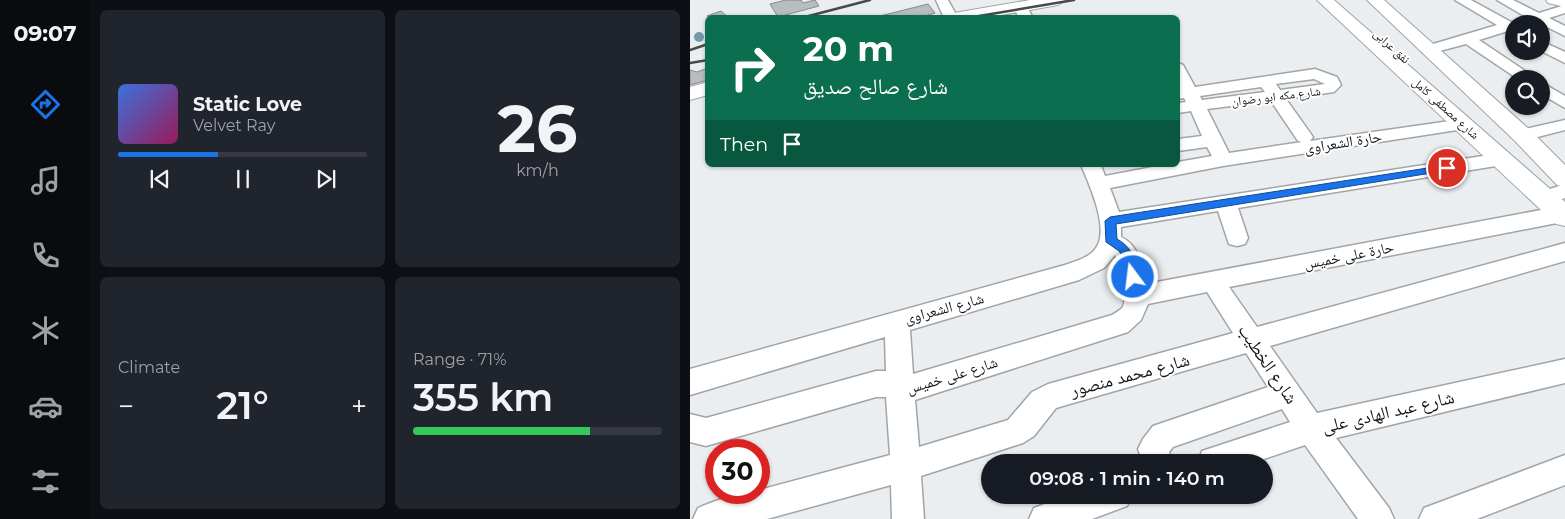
<!DOCTYPE html>
<meta charset="utf-8">
<style>
:root{--surface:#171b24;--page:#20242c;--text:#f1f3f6;--muted:#9ea1a6;--line:#363941;--accent:#1a73e8}
body{margin:0;font-family:Montserrat,"Noto Naskh Arabic",sans-serif;background:var(--page);color:var(--text);height:100vh;display:flex;flex-direction:column;font-size:19px;white-space:nowrap}
*{box-sizing:border-box;margin:0}
p{font-size:16px;color:var(--muted)}
.icon{flex:none;width:28px;height:28px;fill:none;stroke:currentColor;stroke-width:2;stroke-linecap:round;stroke-linejoin:round}
.map{position:relative;flex:1;overflow:hidden}
.sheet{display:flex;flex-direction:column;gap:10px;padding:10px;background:#0d0f14;width:600px}
.sheet>*{flex:none}
.hud{position:absolute;left:15px;top:15px;width:475px;height:152px;border-radius:8px;box-shadow:0 1px 4px #0004;background:#0b6e4f;color:#fff;overflow:hidden}
.controls{position:absolute;left:815px;top:15px;display:grid;gap:10px}
.controls a{display:grid;place-items:center;width:45px;height:45px;border-radius:50%;background:var(--surface);box-shadow:0 1px 4px #0004;font-size:25px}
.speed{position:absolute;left:15px;top:439px;display:flex;gap:10px;font-size:25px;font-weight:700;text-align:center}
.speed>*{display:grid;place-content:center;width:65px;height:65px;border-radius:50%;background:var(--surface);box-shadow:0 1px 4px #0004;line-height:1}
.speed .limit{border:8px solid #d22;background:#fff;color:#111}
.pin{position:absolute;display:grid;place-items:center;width:42px;height:42px;color:#fff;margin:-21px;border:2px solid #fff;border-radius:50%;box-shadow:0 1px 5px #0007}
.me{position:absolute;width:55px;margin:-28px;rotate:345deg;stroke-linejoin:round;filter:drop-shadow(0 0 4px #0008)}
.turn{display:flex;align-items:center;gap:18px;height:105px;padding:0 15px;font-size:22px}
.turn .icon{width:65px;height:65px;stroke-width:2.5}
.turn b{display:block;font-size:35px;line-height:42px}
.then{display:flex;align-items:center;height:48px;padding:0 15px;background:#0003;gap:10px;font-size:19px}
.big{font-size:38px;font-weight:600;line-height:1.1}
.sheet .tile{flex:1;display:flex;flex-direction:column;justify-content:center;gap:8px;min-width:0;padding:0 18px;border-radius:8px;background:var(--page)}
.sheet .dial{align-items:center;gap:0}
.dial b{font-size:65px;line-height:1}
.song{display:flex;align-items:center;gap:15px}
.cover{width:60px;height:60px;border-radius:8px;background:linear-gradient(135deg,hsl(220 70% 55%),hsl(330 70% 35%))}
.played{height:5px;border-radius:2px;background:linear-gradient(90deg,var(--accent) 40%,var(--line) 40%)}
.keys{display:flex;justify-content:space-around;direction:ltr}
.heat{display:flex;justify-content:space-between;align-items:center;font-size:28px;direction:ltr}
.charge{height:8px;border-radius:4px;background:linear-gradient(90deg,#34c759 71%,var(--line) 0)}
.sheet .tiles{flex:1;display:grid;gap:10px;grid-template-columns:repeat(2,1fr)}
.trip{position:absolute;left:291px;top:454px;width:292px;height:50px;border-radius:25px;background:var(--surface);box-shadow:0 1px 4px #0004;font-weight:600;line-height:50px;text-align:center}
main{display:flex;flex:1;min-height:0}
.dock{display:flex;flex-direction:column;width:90px;justify-content:space-around;align-items:center;background:#090b0e;color:var(--muted)}
.dock .icon{width:35px;height:35px}
.dock .selected{color:var(--accent)}
.dock b{font-size:22px;color:var(--text)}
.map>svg:first-child{display:block}
</style>
<main>
<nav class="dock">
<b>09:07</b>
<svg class="icon selected" aria-label="directions" viewBox="0 0 24 24"><path d="M12 3l9 9-9 9-9-9zM9 14v-3h6M13 9l2 2-2 2"/></svg>
<svg class="icon" aria-label="music" viewBox="0 0 24 24"><path d="M9 18V5l10-2v13"/><circle cx="6" cy="18" r="3"/><circle cx="16" cy="16" r="3"/></svg>
<svg class="icon" aria-label="phone" viewBox="0 0 24 24"><path d="M5 4h4l2 5-3 2q2 4 5 5l2-3 5 2v4C11 20 4 13 5 4z"/></svg>
<svg class="icon" aria-label="climate" viewBox="0 0 24 24"><path d="M12 3v18M4 7l16 10M4 17L20 7"/></svg>
<svg class="icon" aria-label="car" viewBox="0 0 24 24"><path d="M5 17H2v-5l4-1 3-4h7l3 4 3 1v5h-3M9 17h6M6 11h13"/><circle cx="7" cy="17" r="2"/><circle cx="17" cy="17" r="2"/></svg>
<svg class="icon" aria-label="filters" viewBox="0 0 24 24"><path d="M4 7h16M4 17h16"/><circle cx="9" cy="7" r="2"/><circle cx="15" cy="17" r="2"/></svg>
</nav>
<section class="sheet">
<div class="tiles">
<div class="tile">
<div class="song"><i class="cover"></i><div><b>Static Love</b><p>Velvet Ray</p></div></div>
<div class="played"></div>
<div class="keys"><svg class="icon" aria-label="previous" viewBox="0 0 24 24"><path d="M18 5L8 12l10 7zM5 5v14"/></svg><svg class="icon" aria-label="pause" viewBox="0 0 24 24"><path d="M8 5v14M16 5v14"/></svg><svg class="icon" aria-label="next" viewBox="0 0 24 24"><path d="M6 5l10 7-10 7zM19 5v14"/></svg></div>
</div>
<div class="tile dial"><b>26</b><p>km/h</p></div>
<div class="tile"><p>Climate</p>
<div class="heat"><a>−</a><b class="big">21°</b><a>+</a></div>
</div>
<div class="tile"><p>Range · 71%</p><b class="big">355 km</b><div class="charge"></div></div>
</div>
</section>
<div class="map">
<svg width="875" height="519" viewBox="0 0 875 519">
<rect width="100%" height="100%" fill="#eaeef1"/>
<!-- building -->
<path fill="#b9bdc0" stroke="#86898c" d="M96,0H111L113,3L125,0L129,6L88,17L80,4Z
M238,4L245,13L229,18H182Z
M31,11L39,18L17,16Z
M18,68V80L0,85V70L7,72Z"/>
<g fill="none" stroke-linecap="round" stroke-linejoin="round">
<!-- minor casing -->
<g stroke="#a1a5a8" stroke-width="3">
<path id="minor" d="M246,0H258L268,18H254Z
M765,0H781L821,22H829L830,24H824V33L818,31L789,40L847,79H828L776,44L738,54L733,53L731,50L733,47L807,25Z
M807,0H823L849,13L875,5V13L859,18L875,26V36L851,24L836,23L834,20L836,17Z
M330,2L335,3L343,18H329L323,6Z
M851,41L875,52V63L851,51Z
M488,63L493,65L505,87L625,69L647,77L651,85L644,92L596,99L623,137L620,141L774,119L780,120L783,124L780,128L774,129L533,166L420,188L429,212L812,153L819,155L821,159L819,163L812,165L548,208L558,238L555,244L547,246L539,244L528,211L431,227V237C449,245 453,267 456,284L872,206L875,207V221L872,222L539,287L567,327L875,243V261L580,346L627,413L875,359V383L646,438L699,508L704,519H668L615,445L565,462H508L512,451L600,422L592,409L483,447L479,452L483,462H453L448,449L453,439L463,426L578,387L556,353L366,408L344,436L333,443L231,476L234,519H202L201,485L77,519H3L8,508C26,500 49,492 69,492V490L200,455L196,397H186L16,446L0,442V414L16,418L186,371H196L195,337L0,395V369L375,265C386,261 399,258 406,248C420,229 399,184 391,165H411L415,176L473,165H488V162L522,156L517,147L488,151V139L512,136L501,111L488,113V103L496,102L494,98L488,99V89H490L488,83ZM624,79L635,84L590,90L586,84ZM571,87L575,92L512,100L510,96ZM581,101L608,141L612,142L539,153L517,109ZM425,255C430,265 439,298 432,308C429,311 425,313 422,315L223,374L220,330L389,280L414,268ZM517,292L543,333L358,384L342,392L318,420L229,447L225,400L438,332L451,320L458,304Z
M851,82L875,96V108L851,94Z
M875,120V130L832,141L826,139L823,135L826,131Z
M875,184V198L855,205L848,203L845,198L848,193Z
M875,455V485L787,519H729L734,508Z
M379,495H442L437,506L402,519H339L344,508Z"/>
</g>
<!-- major casing -->
<g stroke="#a1a5a8" stroke-width="2">
<path id="major" d="M340,0H376L368,5L295,18H256L264,13Z
M627,0H644L875,202V226L866,224Z
M677,0H694L840,130L875,165V187L867,185L824,140Z
M856,0H875V7L858,3Z
M18,82V95L0,100V87Z"/>
</g>
<!-- minor -->
<use href="#minor" fill="#fff" fill-rule="evenodd"/>
<!-- major -->
<use href="#major" fill="#fff" fill-rule="evenodd"/>
<!-- rail -->
<path stroke="#47494a" stroke-width="2.5" d="M111,18L180,0
M277,18L384,0
M0,50L18,44
M0,63L18,60"/>
</g>
<!-- trees -->
<circle fill="#7797ac" cx="9" cy="37" r="5"/>
<!-- route -->
<path fill="#1a73e8" stroke="#114b97" d="M757,165H760V170L426,224L427,239C443,248 446,260 449,277L443,282L437,277L434,259L429,251L416,242L415,221L420,217Z"/>
<g text-anchor="middle" dominant-baseline="central" stroke-width="4" stroke-linejoin="round" paint-order="stroke">
<!-- far-street labels -->
<g font-size="12" fill="#151617" stroke="#fff">
<text transform="translate(702 46) rotate(43)">نفق عرابى</text>
<text transform="translate(586 96) rotate(-7)">شارع مكه ابو رضوان</text>
<text transform="translate(756 108) rotate(42)">شارع مصطفى كامل</text>
</g>
<!-- street labels -->
<g font-size="15" fill="#151617" stroke="#fff">
<text transform="translate(653 142) rotate(-9)">حارة الشعراوى</text>
<text transform="translate(659 255) rotate(-11)">حارة على خميس</text>
<text transform="translate(254 308) rotate(-15)">شارع الشعراوى</text>
<text transform="translate(262 375) rotate(-17)">شارع على خميس</text>
</g>
<!-- near-street labels -->
<g font-size="18" fill="#151617" stroke="#fff">
<text transform="translate(578 364) rotate(56)">شارع الخطيب</text>
<text transform="translate(440 375) rotate(-15)">شارع محمد منصور</text>
<text transform="translate(698 412) rotate(-13)">شارع عبد الهادى على</text>
</g>
</g>
</svg>
<div class="controls">
<a><svg class="icon" aria-label="sound" viewBox="0 0 24 24"><path d="M4 9h4l5-4v14l-5-4H4zM17 9q2 3 0 6"/></svg></a>
<a><svg class="icon" aria-label="search" viewBox="0 0 24 24"><circle cx="10" cy="10" r="6"/><path d="M15 15l6 6"/></svg></a>
</div>
<div class="speed"><div class="limit">30</div></div>
<div class="pin" style="left:757px;top:168px;background:#d93025"><svg class="icon" aria-label="arrive" viewBox="0 0 24 24"><path d="M6 21V4h12l-3 4 3 4H6"/></svg></div>
<svg class="me" style="left:443px;top:277px" viewBox="-20 -20 40 40"><circle r="17" fill="#1a73e8" stroke="#fff" stroke-width="3"/><path d="M0-11L8 9 0 5-8 9z" fill="#fff"/></svg>
<div class="trip">09:08 · 1 min · 140 m</div>
<div class="hud">
<div class="turn"><svg class="icon" aria-label="right" viewBox="0 0 24 24"><path d="M7 20v-9h11M14 6l5 5-5 5"/></svg><div><b>20 m</b>شارع صالح صديق</div></div>
<div class="then">Then<svg class="icon" aria-label="arrive" viewBox="0 0 24 24"><path d="M6 21V4h12l-3 4 3 4H6"/></svg></div>
</div>
</div>
</main>
